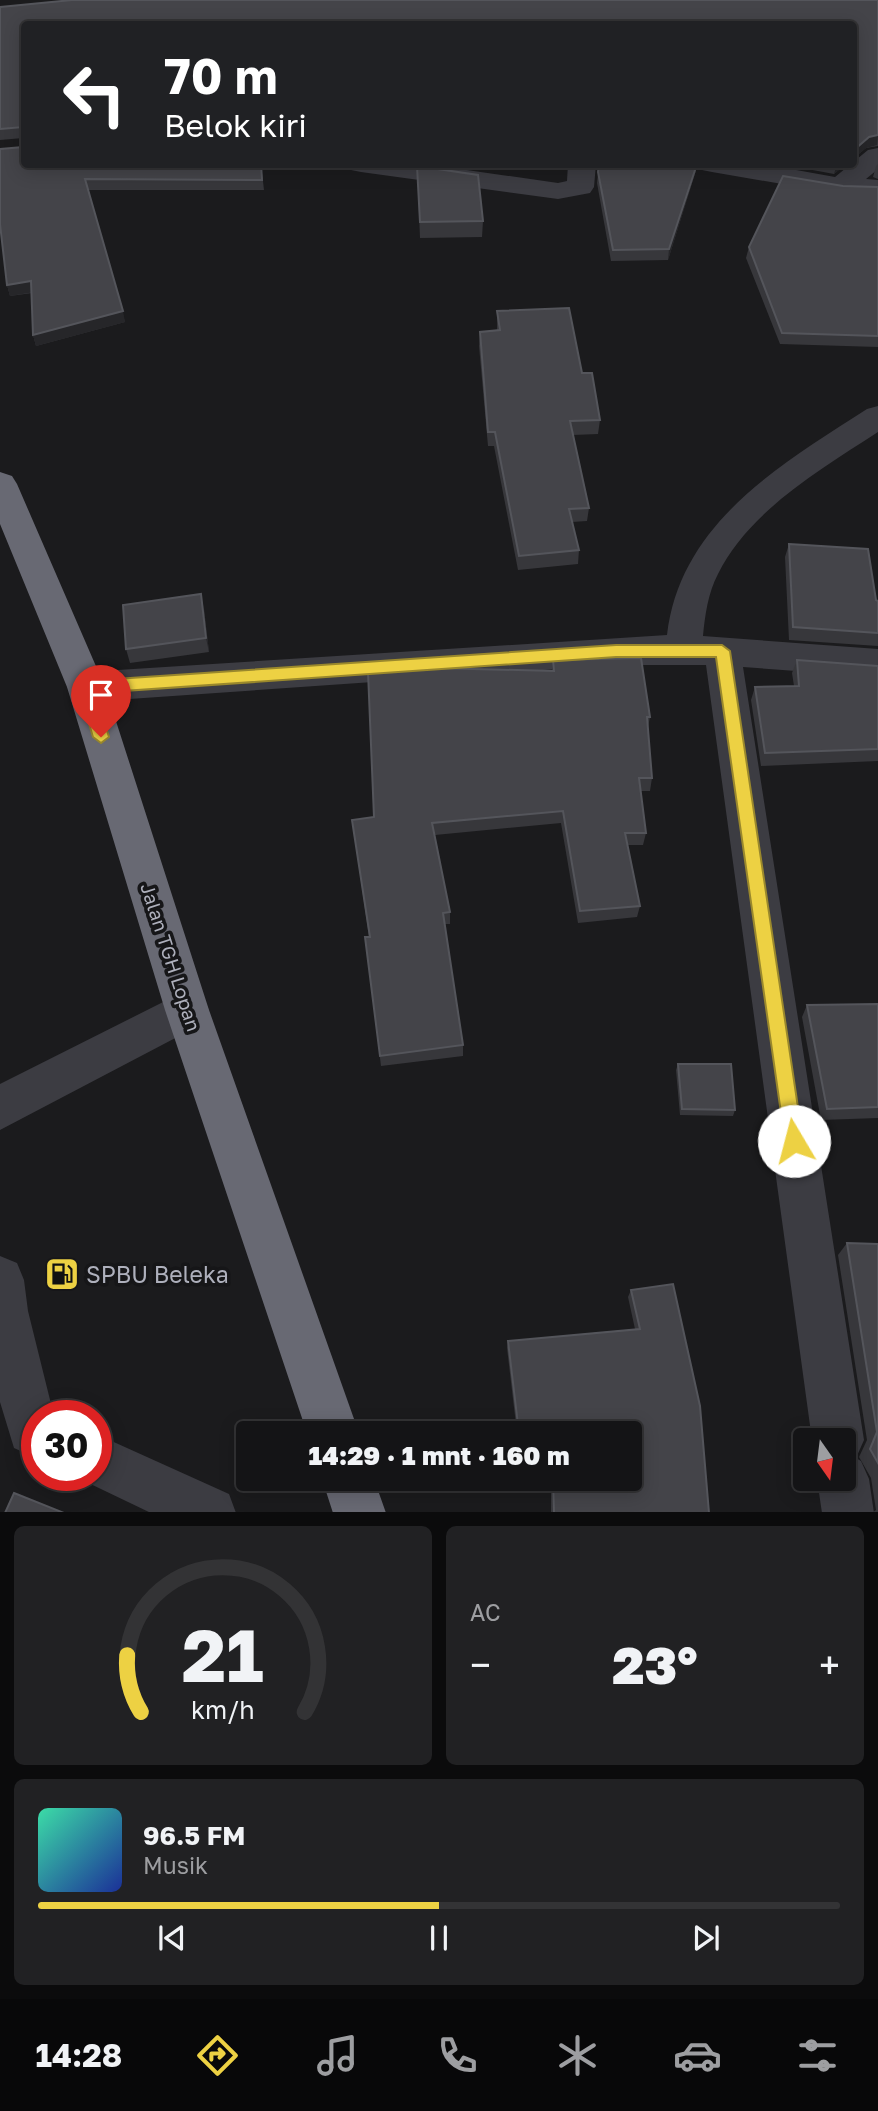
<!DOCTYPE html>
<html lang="id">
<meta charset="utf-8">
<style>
:root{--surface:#141416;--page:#212123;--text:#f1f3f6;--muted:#9d9ea1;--line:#333335;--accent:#edd143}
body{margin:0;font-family:"Golos Text",sans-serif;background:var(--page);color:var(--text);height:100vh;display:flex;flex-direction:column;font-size:26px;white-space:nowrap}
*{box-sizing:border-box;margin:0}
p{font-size:23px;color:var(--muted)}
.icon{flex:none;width:38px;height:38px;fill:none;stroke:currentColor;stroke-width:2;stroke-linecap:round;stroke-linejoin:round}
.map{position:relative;height:1512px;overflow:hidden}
.drawer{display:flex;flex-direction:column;gap:14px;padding:14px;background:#0b0b0c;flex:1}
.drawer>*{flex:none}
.banner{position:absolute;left:21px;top:21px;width:836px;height:147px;border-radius:7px;box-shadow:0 4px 18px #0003,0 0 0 2px var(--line);background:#202124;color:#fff;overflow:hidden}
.needle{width:46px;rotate:166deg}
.fabs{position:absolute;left:793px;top:1428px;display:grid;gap:14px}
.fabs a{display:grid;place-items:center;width:63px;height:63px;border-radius:7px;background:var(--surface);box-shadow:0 4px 18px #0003,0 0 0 2px var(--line);font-size:35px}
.speed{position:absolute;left:21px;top:1400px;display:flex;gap:14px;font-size:35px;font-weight:700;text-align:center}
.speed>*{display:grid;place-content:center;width:91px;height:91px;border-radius:50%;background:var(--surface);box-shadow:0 4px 18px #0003,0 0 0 2px var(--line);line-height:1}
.speed .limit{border:10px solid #d22;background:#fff;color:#111}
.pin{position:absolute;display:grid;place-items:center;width:60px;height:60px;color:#fff;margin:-72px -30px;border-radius:50% 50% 50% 0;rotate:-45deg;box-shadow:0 0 7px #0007}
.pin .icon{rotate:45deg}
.me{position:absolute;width:77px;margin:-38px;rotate:352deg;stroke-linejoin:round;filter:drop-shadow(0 0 5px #0008)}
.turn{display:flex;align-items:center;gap:24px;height:147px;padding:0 28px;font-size:32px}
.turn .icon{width:91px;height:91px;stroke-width:2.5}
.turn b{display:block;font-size:49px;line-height:60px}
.big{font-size:52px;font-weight:800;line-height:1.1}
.drawer .widget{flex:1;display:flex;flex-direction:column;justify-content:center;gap:10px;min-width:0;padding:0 24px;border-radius:10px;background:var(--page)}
.drawer .dial{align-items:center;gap:0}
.dial svg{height:182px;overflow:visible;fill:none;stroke:var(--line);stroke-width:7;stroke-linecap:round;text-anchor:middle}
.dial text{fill:var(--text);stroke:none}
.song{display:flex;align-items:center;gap:21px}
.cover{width:84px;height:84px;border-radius:10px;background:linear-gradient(135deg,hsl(160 70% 55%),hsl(230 70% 35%))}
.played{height:7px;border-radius:4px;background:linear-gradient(90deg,var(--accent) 50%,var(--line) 50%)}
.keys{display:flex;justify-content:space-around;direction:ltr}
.heat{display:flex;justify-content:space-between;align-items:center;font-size:38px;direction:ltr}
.drawer .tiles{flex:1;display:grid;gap:14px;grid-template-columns:1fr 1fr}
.widget:last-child{grid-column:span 2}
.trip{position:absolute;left:236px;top:1421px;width:406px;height:70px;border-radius:7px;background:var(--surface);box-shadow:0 4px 18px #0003,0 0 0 2px var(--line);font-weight:800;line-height:70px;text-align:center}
.tab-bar{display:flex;height:112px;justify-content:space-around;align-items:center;background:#080809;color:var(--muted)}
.tab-bar .icon{width:49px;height:49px}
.tab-bar .active{color:var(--accent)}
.tab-bar b{font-size:32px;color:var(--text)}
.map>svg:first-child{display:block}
</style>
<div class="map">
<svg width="878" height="1513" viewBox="0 0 878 1513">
<rect width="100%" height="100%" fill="#1b1b1d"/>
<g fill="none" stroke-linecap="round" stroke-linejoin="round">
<!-- minor -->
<path fill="#3c3c42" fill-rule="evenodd" d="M878,148V169L866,179L878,180V196L840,194L712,172L702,170L699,164H763L835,177L868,150Z
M348,164H425L558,183L567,181L568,164H596L594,187L590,193L558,199L361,172L351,170Z
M878,406V432C821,469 749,511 718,574C708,593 705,615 703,636L878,649V677L743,667L864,1440L856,1458L861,1461L869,1479L874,1513H822L817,1479H844V1440H812L706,665H616L86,702L73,697L67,687L73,677L86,672L667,635C680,523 780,465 867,409Z
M187,990L202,996L209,1010L202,1024L0,1130V1084Z
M0,1256L17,1263L24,1280L28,1311L54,1416H37V1454L32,1456L14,1448L0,1402Z
M96,1434L229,1494L236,1513H151L78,1478L76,1475H96Z"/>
<!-- highway -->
<path fill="#686973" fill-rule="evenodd" d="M0,472L12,476L17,484L105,687L209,1010L359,1433H307L165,1010L67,687L0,524Z
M322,1479H374L386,1513H333Z"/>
</g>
<!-- wall -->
<path fill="#37373b" d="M878,0V146L866,148L854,158V24H24L261,164L264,190H88L125,322L36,346L33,335L32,293L10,296L7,285L23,147V138L0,140V7Z
M447,164H476V169Z
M599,164H698L668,260L611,261L597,183Z
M791,164H846L834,174L791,166Z
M878,164V179L873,177L876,166Z
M417,166L483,221L482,237L420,238Z
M843,186L878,187V347L780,344L746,258L749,247Z
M497,311L582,373L600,420L598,434L573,435L589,508L587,521L572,522L579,550L578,564L518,570L494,446H488L479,346L480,332L497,330Z
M789,544L878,601V646L789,640L785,557Z
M204,609L209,652L130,663L126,649Z
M553,660L650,717L648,727L652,778L650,791H640L646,833L643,845H627L640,906L637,917L578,923L561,823L435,835L450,912V924H444L463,1045V1056L381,1066L365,937H369L352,820L374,817L552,671Z
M797,660L878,666V761L761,766L751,700L755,687L794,686L792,673Z
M878,1004V1118L821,1120L802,1017L807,1005Z
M678,1064L735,1110L733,1116L680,1115L676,1070Z
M847,1243L878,1244V1513H872L876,1510L871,1478L859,1457L867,1440L838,1255Z
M631,1290L709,1513H551V1479H630V1433H517L507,1348L508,1341L635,1329L628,1297Z"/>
<!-- shaded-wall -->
<path fill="#262629" d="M878,135L877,145L866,148L854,158V150L869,137Z
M697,164H698L668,260L669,249Z
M837,164H846L834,174Z
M31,281L34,292L10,296L7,285Z
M123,311L125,322L36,346L33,335Z
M201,594L204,609L209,652L206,638Z"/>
<!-- building -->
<path fill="#444449" stroke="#54555b" stroke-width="2" d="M72,0H878V135L869,137L854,150V24H24V164H261L262,180L85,179L123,311L33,335L31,281L7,285L0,224V149L23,147V127L0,129V7Z
M599,164H697L669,249L613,250L598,172Z
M417,166L478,175L483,221L420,222Z
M783,176L843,186L878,187V336L782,333L749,247Z
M569,308L582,373H592L600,420L570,421L589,508L569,509L579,550L519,556L495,432H488L480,332L500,330L497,311Z
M789,544L868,549L876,600L878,601V633L793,627Z
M201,594L206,638L126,649L123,605Z
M641,658L650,717H647L652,778H639L646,833H625L640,906L580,911L563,811L432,823L450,912L443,913L463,1045L380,1056L365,937H370L352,820L374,817L368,672L433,668L554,671L553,660Z
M797,660L878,666V749L765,753L755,687L799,686Z
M878,1004V1107L827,1109L807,1005Z
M678,1064H731L735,1110L682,1109Z
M847,1243L878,1244V1463L870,1449L877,1432Z
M673,1284L700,1406L709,1513H554L553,1479H630V1433H519L508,1341L640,1329L631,1290Z
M14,1493L64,1513H5Z"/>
<!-- route -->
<path fill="#edd143" stroke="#9a882c" stroke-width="2" d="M616,645H722L730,651L803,1141L801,1148L794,1150L787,1148L785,1141L716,657H616L95,693L109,737L101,743L93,737L78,687L86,681Z"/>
<!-- icons -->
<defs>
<g id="fuel-square" transform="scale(1.75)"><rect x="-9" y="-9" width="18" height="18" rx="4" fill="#edd143" stroke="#161618"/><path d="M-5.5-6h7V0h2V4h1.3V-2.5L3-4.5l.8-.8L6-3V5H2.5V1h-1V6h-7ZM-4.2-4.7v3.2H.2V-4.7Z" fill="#111"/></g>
</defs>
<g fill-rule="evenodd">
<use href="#fuel-square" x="62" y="1274"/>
</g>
<g text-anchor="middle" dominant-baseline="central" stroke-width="7" stroke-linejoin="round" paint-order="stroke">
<!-- street labels -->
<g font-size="19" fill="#aeb0bc" stroke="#161618">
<text transform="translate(171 957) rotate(72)">Jalan TGH Lopan</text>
</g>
<!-- near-poi labels -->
<g font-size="23" fill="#aeb0bc" stroke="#161618" text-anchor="start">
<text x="86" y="1274">SPBU Beleka</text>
</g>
</g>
</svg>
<div class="fabs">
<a><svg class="needle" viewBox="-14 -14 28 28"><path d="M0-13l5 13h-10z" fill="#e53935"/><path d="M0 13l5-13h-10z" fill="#9d9ea1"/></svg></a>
</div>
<div class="speed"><div class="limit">30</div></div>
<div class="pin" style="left:101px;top:737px;background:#d93025"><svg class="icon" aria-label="arrive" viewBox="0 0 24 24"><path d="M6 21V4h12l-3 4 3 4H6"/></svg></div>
<svg class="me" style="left:794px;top:1141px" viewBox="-20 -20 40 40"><circle r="19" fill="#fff"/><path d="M0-13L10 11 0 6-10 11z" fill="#edd143"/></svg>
<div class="trip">14:29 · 1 mnt · 160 m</div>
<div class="banner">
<div class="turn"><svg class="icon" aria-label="left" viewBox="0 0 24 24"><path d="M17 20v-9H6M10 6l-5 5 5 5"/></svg><div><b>70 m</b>Belok kiri</div></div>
</div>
</div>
<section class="drawer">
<div class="tiles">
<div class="widget dial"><svg viewBox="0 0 100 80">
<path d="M14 69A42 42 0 1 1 86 69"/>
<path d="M14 69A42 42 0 0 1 8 44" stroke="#edd143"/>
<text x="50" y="56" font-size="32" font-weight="700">21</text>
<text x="50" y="72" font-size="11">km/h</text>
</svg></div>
<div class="widget"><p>AC</p>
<div class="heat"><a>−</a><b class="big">23°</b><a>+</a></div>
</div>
<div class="widget">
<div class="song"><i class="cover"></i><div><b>96.5 FM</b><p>Musik</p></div></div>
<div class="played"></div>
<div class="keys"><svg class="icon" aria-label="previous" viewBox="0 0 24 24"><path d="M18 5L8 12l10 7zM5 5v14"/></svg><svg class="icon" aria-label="pause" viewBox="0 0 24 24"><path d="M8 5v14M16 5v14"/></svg><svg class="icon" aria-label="next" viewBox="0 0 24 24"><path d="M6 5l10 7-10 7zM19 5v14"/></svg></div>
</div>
</div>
</section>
<nav class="tab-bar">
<b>14:28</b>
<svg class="icon active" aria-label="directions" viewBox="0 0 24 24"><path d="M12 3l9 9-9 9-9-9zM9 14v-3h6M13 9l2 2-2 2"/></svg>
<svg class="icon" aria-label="music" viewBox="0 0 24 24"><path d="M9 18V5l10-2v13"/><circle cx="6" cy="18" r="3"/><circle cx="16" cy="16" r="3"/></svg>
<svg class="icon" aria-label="phone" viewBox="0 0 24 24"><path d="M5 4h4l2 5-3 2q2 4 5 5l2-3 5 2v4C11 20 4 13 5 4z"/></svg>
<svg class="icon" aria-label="climate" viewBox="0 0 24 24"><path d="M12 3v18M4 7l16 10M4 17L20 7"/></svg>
<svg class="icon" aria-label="car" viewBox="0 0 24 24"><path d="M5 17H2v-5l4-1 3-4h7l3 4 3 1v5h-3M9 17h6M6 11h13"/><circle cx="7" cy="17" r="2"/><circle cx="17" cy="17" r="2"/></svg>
<svg class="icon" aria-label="filters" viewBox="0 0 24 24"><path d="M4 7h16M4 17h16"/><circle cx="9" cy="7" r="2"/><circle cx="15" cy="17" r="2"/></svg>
</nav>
